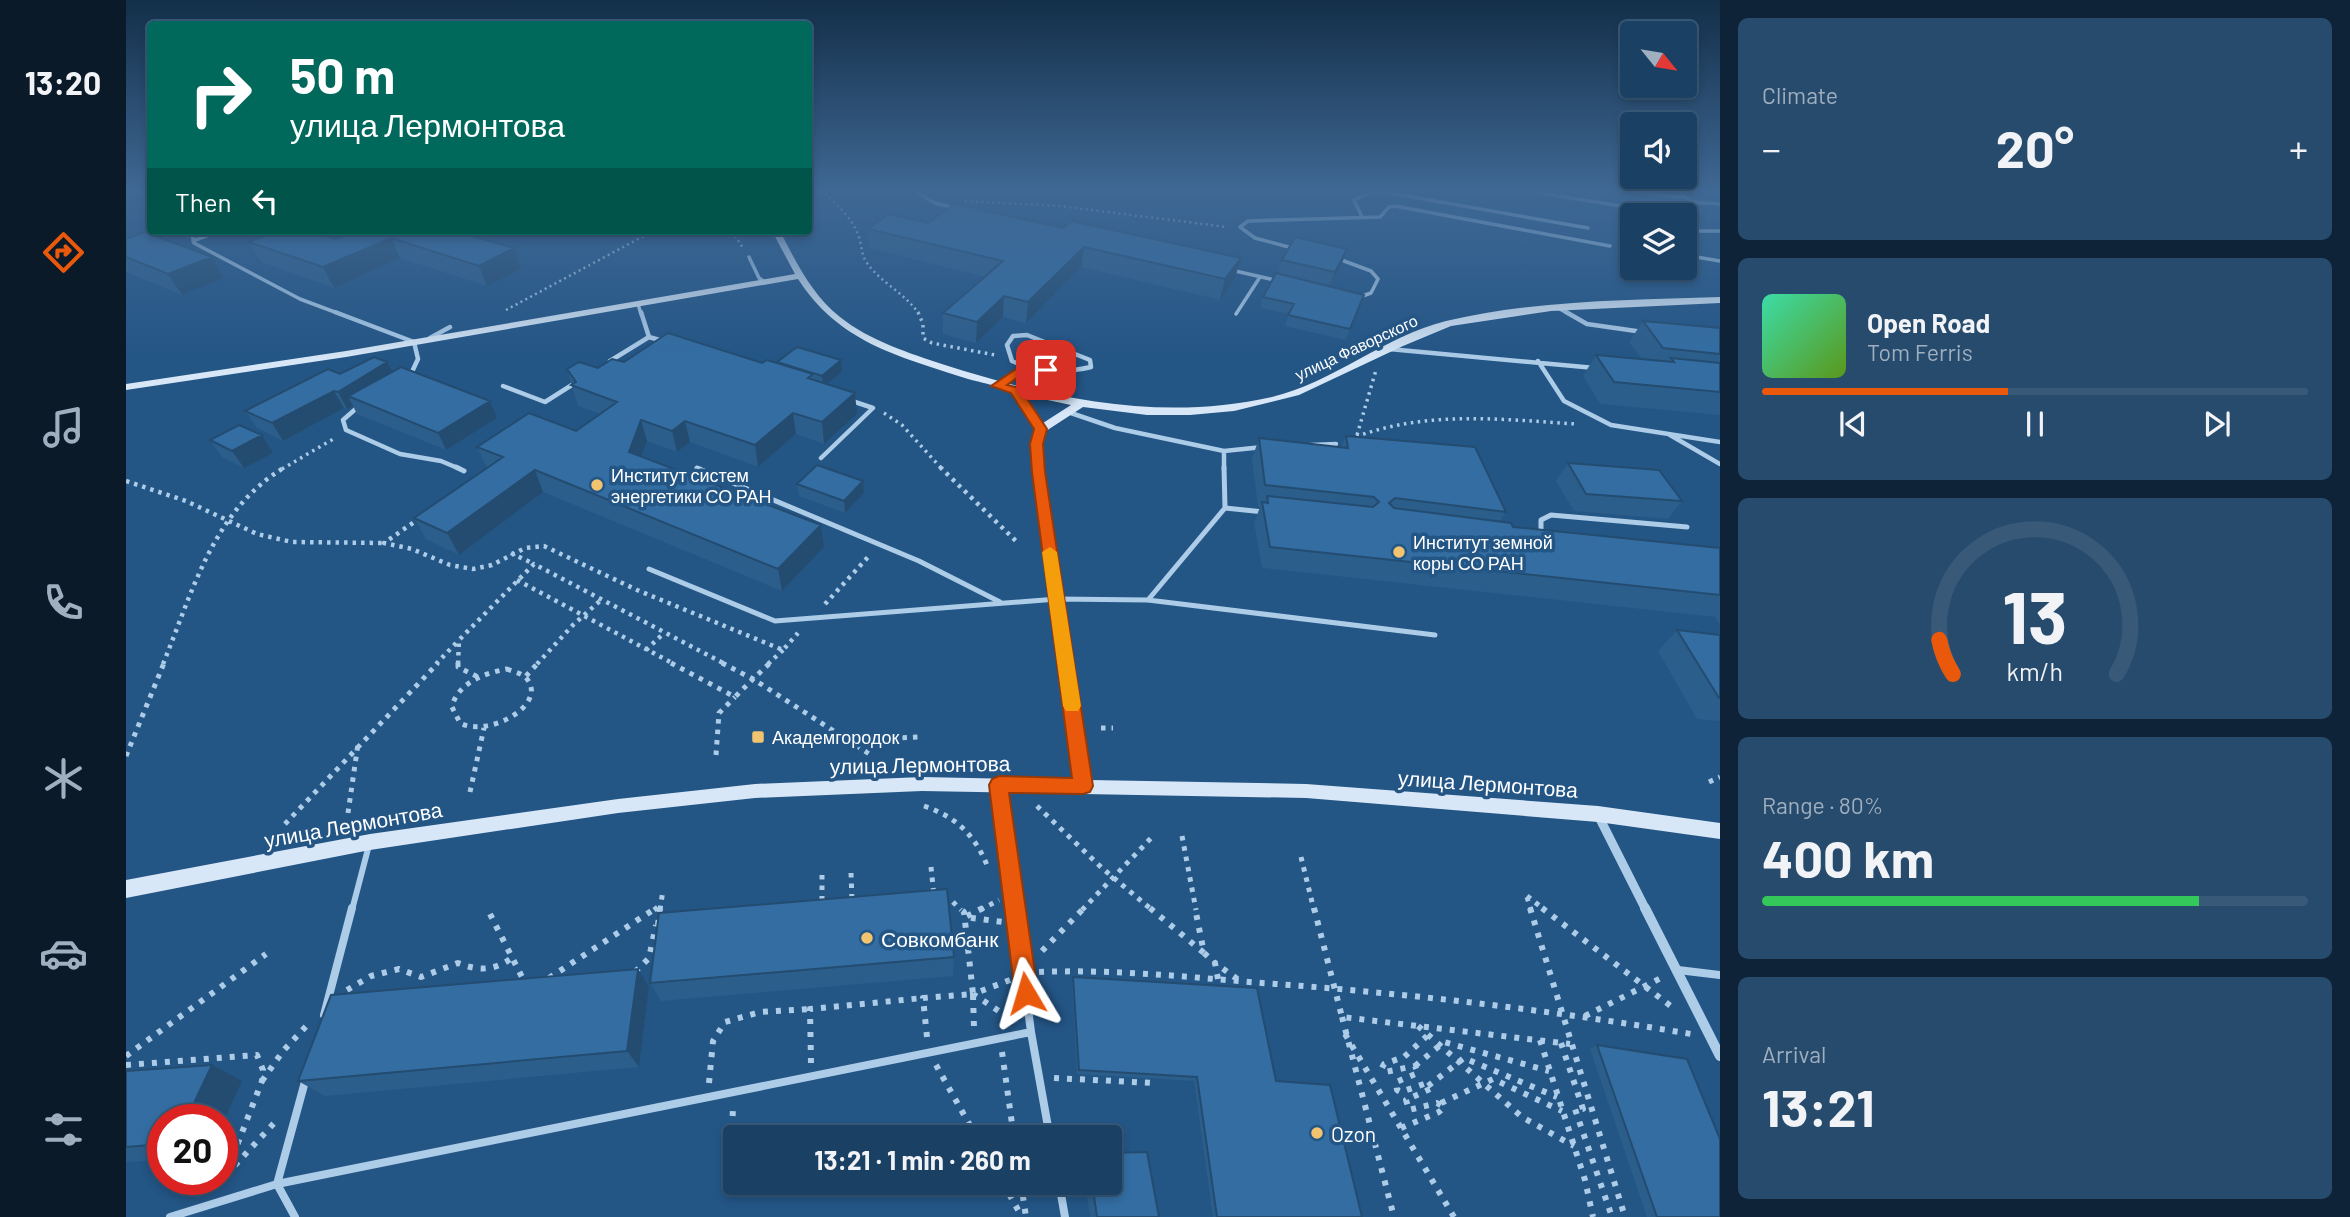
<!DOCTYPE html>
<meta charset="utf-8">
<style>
:root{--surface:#1a4064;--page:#274b6d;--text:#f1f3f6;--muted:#9fafbf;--line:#385978;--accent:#ea580c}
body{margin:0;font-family:Barlow,sans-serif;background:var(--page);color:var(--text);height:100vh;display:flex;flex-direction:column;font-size:26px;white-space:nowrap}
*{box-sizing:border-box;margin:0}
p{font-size:23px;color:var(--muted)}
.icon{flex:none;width:38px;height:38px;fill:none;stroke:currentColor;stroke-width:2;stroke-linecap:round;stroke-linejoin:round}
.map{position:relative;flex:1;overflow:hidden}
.side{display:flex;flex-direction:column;gap:18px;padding:18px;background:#0e2337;width:630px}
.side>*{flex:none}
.hud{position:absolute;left:21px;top:21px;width:665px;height:214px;border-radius:7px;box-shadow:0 4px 10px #0003,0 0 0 2px var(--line);background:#00695c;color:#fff;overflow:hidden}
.needle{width:46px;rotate:120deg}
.fabs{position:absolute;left:1494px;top:21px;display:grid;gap:14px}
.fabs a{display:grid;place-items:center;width:77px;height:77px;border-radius:7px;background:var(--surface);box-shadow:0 4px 10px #0003,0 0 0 2px var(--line);font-size:35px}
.speed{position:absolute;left:21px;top:1104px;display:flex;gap:14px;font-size:35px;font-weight:700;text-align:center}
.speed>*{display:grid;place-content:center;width:91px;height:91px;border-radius:50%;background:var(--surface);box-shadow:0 4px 10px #0003,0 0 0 2px var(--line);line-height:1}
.speed .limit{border:10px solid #d22;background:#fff;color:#111}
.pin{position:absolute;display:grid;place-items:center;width:60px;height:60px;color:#fff;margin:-30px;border-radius:14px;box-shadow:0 4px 10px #0006}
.me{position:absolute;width:77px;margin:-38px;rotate:353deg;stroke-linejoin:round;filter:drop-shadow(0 0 5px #0008)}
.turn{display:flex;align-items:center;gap:24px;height:147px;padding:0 28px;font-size:32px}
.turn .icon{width:91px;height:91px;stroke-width:2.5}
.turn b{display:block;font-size:49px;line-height:60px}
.then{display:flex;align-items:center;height:66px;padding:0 28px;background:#0003;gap:14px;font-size:26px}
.big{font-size:52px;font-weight:700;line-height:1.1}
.side .widget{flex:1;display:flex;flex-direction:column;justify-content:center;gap:10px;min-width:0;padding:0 24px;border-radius:10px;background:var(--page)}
.side .dial{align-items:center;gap:0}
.dial svg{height:182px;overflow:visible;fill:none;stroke:var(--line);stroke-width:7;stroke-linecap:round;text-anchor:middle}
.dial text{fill:var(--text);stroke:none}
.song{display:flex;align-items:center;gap:21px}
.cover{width:84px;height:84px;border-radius:10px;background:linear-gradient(135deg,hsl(160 70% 55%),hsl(90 70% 35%))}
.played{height:7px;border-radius:4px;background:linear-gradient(90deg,var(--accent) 45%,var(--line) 45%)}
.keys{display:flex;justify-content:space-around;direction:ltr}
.heat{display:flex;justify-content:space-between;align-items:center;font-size:38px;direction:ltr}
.charge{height:10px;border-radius:5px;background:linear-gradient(90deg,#34c759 80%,var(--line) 0)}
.trip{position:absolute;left:597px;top:1125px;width:399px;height:70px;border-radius:7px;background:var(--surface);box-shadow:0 4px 10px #0003,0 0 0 2px var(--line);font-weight:700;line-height:70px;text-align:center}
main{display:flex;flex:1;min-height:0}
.menu{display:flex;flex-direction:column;width:126px;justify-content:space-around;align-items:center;background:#0a1a28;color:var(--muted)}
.menu .icon{width:49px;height:49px}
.menu .active{color:var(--accent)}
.menu b{font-size:32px;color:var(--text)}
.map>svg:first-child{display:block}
</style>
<main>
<nav class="menu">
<b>13:20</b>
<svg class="icon active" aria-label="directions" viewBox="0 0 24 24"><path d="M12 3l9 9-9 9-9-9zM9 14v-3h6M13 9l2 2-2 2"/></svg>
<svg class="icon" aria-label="music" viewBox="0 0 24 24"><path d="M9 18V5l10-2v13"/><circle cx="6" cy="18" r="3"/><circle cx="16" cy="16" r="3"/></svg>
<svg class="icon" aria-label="phone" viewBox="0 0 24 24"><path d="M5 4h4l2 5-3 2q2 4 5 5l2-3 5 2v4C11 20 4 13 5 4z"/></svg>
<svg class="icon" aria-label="climate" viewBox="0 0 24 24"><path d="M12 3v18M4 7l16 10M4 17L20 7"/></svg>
<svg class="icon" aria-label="car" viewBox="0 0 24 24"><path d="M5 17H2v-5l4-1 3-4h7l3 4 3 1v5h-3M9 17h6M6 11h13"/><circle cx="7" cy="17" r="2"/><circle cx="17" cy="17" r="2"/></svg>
<svg class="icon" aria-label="filters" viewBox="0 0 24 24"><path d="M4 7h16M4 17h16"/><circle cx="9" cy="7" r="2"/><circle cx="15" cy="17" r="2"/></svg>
</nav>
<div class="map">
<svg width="1594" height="1217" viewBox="0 0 1594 1217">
<rect width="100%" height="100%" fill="#235585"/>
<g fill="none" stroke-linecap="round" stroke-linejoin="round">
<!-- path-far4 -->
<path stroke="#adcce8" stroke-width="2.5" stroke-dasharray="2 3.5" stroke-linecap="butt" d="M695,190C709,203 727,218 733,237C736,247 735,254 741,263C755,283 779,293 793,314
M839,201L933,206L1101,227
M606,231L617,248
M380,310L527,231"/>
<!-- path-far3 -->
<path stroke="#adcce8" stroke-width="3.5" stroke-dasharray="2.5 4.5" stroke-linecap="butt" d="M792,312L797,324V338L806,343L869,355
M758,413L776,425L816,469
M1231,435L1250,370
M1224,439C1298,410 1372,419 1450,424
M156,469L209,438"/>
<!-- path-far2 -->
<path stroke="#adcce8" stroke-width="4.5" stroke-dasharray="3.5 5" stroke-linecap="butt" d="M814,467L892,543
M0,481L60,501L131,534L166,542L258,543
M294,518L258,543L286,549L324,565L347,569L366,565L399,548L418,546L511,590L657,650L672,633
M385,553L408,564
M391,580L548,664
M699,604L743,556
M520,650L538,633
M37,664C67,591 87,510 159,467
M310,664L333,640
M332,664L333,640L408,564L599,664
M411,664L447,625L475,600
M642,664L657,650"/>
<!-- path-far1 -->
<path stroke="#adcce8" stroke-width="5" stroke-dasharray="4.5 6" stroke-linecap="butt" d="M332,663V667L352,677
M545,663L609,697L627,679L745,755
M596,663L627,679L644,663
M381,669C388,672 396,673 401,679C422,705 362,738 334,723L326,707C331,683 359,673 381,669Z
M400,676L412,663
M975,728H987
M724,740L793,737
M590,755L593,713L609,697
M0,756L38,663
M1583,782L1594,777
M344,792L358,728
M798,806C830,817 848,834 861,865
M911,806L976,868L1026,910
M222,813L232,744
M159,824L312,663
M1056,836L1070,910
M1175,857L1188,910
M805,867L808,896
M725,873L726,900
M696,875V905
M1401,896L1419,910
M1401,897L1405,910
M817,899L826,901L835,910
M528,910L533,906
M534,910L537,890
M854,910L873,900
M956,910L1028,835"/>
<!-- path -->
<path stroke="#adcce8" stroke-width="6" stroke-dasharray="5 8" stroke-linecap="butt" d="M857,908L839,917L877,922
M1024,908L1078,953L1069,908
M1188,908L1216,1017L1444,1044
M1404,908L1499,1217
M1416,908L1550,1010
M364,914L399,983
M532,925L534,908
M916,951L958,908
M1078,953L1089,963
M509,972L523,958L530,925
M913,972C988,969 1062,977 1136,983C1280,993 1423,1010 1565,1034
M423,978L530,908
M1092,979L1089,963L1114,981
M884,980L847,994L885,1019
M221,990L245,976L273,969L295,977L332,963C353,971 367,971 386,958
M847,995L848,1028
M1459,1016L1535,978
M1216,1017L1268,1217
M1292,1026L1396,1117L1448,1146
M1219,1034L1328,1217
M801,1037L797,998L847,994L838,912L833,908
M1414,1040L1459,1180L1467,1217
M1435,1043L1457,1109H1449L1486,1217
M876,1052L888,1138
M0,1056L140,954
M685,1063L684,1009L797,998
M0,1065L131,1055L137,1070L136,1081L96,1184
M810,1065L851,1138
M1289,1066L1318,1042L1423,1071
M928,1078L1028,1083
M136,1081L157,1051L185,1021
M583,1083L587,1041L599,1022L634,1012L684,1009
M1302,1086L1338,1058L1431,1097
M1315,1103L1367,1079L1436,1111
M1275,1128L1313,1112L1318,1107L1311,1103L1283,1110L1280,1100L1304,1089L1298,1084L1275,1092L1271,1090L1270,1082L1292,1073L1289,1066L1259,1072L1256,1068L1258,1064L1278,1057L1301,1036
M606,1129L607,1108
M100,1175L150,1121
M877,1183L896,1217
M895,1183L900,1217"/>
<!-- lane-far4 -->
<path stroke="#adcce8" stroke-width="3.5" d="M787,190L809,203L829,208
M821,190H824
M1395,190L1514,209L1552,207L1565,202L1594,204
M1486,190L1557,197
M1552,190L1565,202
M1236,217L1228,200L1244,193L1258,192L1462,228
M65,231L68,243L174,299L214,314
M1559,231H1594
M67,241L93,231
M1170,249L1129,238L1114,227L1122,221L1254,217L1263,207L1269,206L1484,246
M1559,255L1594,261
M623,257L633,278L639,282
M1210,258L1245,271L1252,279L1245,293L1231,298
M1105,270L1153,281
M512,304L515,314
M1430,307L1443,314
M1110,314L1134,277"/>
<!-- lane-far3 -->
<path stroke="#adcce8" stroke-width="4.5" d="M209,312L288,342L292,359L284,376
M515,312L523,337L537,341
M1440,312L1461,324L1517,332
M901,335L964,360L965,367C940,373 909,372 886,361L881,345L887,336Z
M304,338L324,327
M1263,349L1469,368
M484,361L523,337
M1412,361L1438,401L1485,425L1594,442
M874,385L899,367
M377,386L419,402L449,383
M233,406L217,420L220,430L274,454L315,461L334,469
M942,412L989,428L1098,451L1137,447
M1544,435L1594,464
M1185,445L1210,444
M1098,451V469
M695,458L747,408L723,400
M571,468L574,469"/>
<!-- lane-far2 -->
<path stroke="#adcce8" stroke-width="5" d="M330,467L338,471
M571,468L793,561L874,602
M1099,508L1138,512
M1415,537V520L1425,515L1561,527
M523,569L649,621L931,599L1022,600L1309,635
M1022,600L1099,508L1098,467"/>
<!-- lane-far1 -->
<path stroke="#adcce8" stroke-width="6" d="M873,788L889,910
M226,910L243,845"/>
<!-- lane -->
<path stroke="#adcce8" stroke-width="8" d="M889,908L905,1032L924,1138
M1552,970L1594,975
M198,1015L226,908
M933,1183L939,1217
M44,1217L151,1184L180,1078
M169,1217L151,1184L905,1032"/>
<!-- street-far1 -->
<path stroke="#adcce8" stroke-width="9" d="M1472,815L1520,910"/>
<!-- street -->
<path stroke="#adcce8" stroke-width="10" d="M1519,908L1594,1056"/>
<!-- secondary -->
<path fill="#d7e7f7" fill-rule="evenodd" d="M646,231H654C670,262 686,295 714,317C744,341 783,353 819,365C926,399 1035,422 1146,397C1208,382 1259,336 1320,321C1409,300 1504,300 1594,297V303L1425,311L1325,326L1277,346L1173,395L1108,411L1064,415H1021L957,407L920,431L916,444L918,472L964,780L1180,784L1472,806L1594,823V839L1472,822L1180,798L796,791L629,798L492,813L244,850L0,898V880L244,834L492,799L629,784L796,777L948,780L906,472L904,444L909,429C902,418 895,402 886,393C878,386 850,382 839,378C771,356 713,342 672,279L220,357L0,390V384L220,351L669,274ZM898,395L945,405L917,423Z"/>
</g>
<!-- wall -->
<path fill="#2c5e8b" d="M828,204L1109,278L1094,300L955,267L900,323L877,317L850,343L817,334V313L859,277L743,248L742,229L802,223Z
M329,231L395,269L361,286L274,258L208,288L135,262L123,242L209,239Z
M0,239L98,278L56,295L0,272Z
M1156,260L1216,264L1204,287L1238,295L1220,340L1159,326L1163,314L1134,308L1137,297L1152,274Z
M1517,321L1594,328V415L1474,404L1457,376L1470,355L1516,359L1503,342Z
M498,362L636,363H652L651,362L716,372L701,384L731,414L698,444L670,434L632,467L564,442L551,452L521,441L515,457L695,525L698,547L656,591L417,492L333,555L300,539L288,518L361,468L351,447L450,431L474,414L452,406L441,369L472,368Z
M266,372L364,401L371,418L320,450L231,414L227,406L221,409L218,408L157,441L131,428L119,411L214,374Z
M136,435L147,453L118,468L96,457L84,440Z
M1220,436L1380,512L1374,521L1387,527L1594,548V625L1589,617L1136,568L1128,523L1134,507L1132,506L1126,459L1133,438L1215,447Z
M1442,463L1556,501L1542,519L1448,511L1430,481Z
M737,481L738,493L719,513L673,496L671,484Z
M1551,630L1594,635V721L1571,719L1532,651Z
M828,957L827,976L535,1001L524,983Z
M512,969L523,987L513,1067L199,1096L172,1081Z
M947,977L1150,1081L1236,1217H1087L1068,1081L951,1074L946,982Z
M1471,1045L1594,1217H1521L1464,1049Z
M0,1071L116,1081L96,1125V1120H37V1160L0,1162Z
M959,1183H984L1033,1217H964Z"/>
<!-- shaded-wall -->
<path fill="#244c71" d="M265,238L274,258L208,288L197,267Z
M958,247L955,267L900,323L902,302Z
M388,248L395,269L361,286L353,266Z
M1221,249L1216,264L1203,287L1209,272Z
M86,257L98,278L56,295L42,274Z
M1115,258L1109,278L1094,300L1099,279Z
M878,296L877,317L850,343L851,322Z
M715,360L716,372L697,387L696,376Z
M261,362L270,379L222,396L227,406L221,409L212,392Z
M208,391L218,408L157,441L146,423Z
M729,393L731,414L698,444L696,422Z
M364,401L371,418L320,450L312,433Z
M667,413L670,434L632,467L629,445Z
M515,420L521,441L509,473L503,452Z
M559,421L564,442L551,452L546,431Z
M136,435L147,453L118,468L106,451Z
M409,470L417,492L333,555L321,533Z
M737,481L738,493L719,513L718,501Z
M695,525L698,547L656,591L652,569Z
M512,969L523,987L513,1067L501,1051Z
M86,1065L116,1081L96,1125V1120H60Z"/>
<!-- building -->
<path fill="#336da2" stroke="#244c71" stroke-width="2" d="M828,204L937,228L945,221L1115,258L1099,279L958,247L902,302L878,296L851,322L817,313L877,261L742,229L763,214L802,223Z
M151,231H183L209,239L229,231H329L388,248L353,266L265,238L197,267L123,242Z
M19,232L86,257L42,274L0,257V239Z
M1169,237L1221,249L1209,272L1156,260Z
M1150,273L1238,295L1224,329L1162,315L1168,304L1137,297Z
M1517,321L1594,328V354L1537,348Z
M542,333L636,363L641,360L687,374L682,378L729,393L696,422L667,413L629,445L559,421L546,431L515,420L503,452L695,525L652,569L409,470L321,533L288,518L377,457L351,447L403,413L450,431L491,402L445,385L450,382L441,369L453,362L472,368L486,359L498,362Z
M671,347L715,360L696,376L651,362Z
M1470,355L1548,362L1545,358L1594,363V392L1488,382Z
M248,357L261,362L212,392L208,391L146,423L119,411L202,369L214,374Z
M275,367L364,401L312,433L222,396Z
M113,425L136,435L106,451L84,440Z
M1220,436L1349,447L1380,512L1269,498L1263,503L1268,508L1385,523L1387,527L1594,548V595L1144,547L1136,502L1142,503L1141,496L1247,507L1253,502L1248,497L1139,485L1133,438L1222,448Z
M1442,463L1533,470L1556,501L1460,494Z
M691,465L737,481L718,501L671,484Z
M1551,630L1594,635V698H1593Z
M821,889L828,957L524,983L533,913Z
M512,969L501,1051L172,1081L205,995Z
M947,977L1131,988L1150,1081L1204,1085L1236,1217H1091L1071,1077L953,1070Z
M1471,1045L1561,1059L1594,1139V1217H1531Z
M86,1065L60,1120H37V1144L0,1147V1071Z
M1021,1152L1033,1217H971L966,1183H984V1153Z"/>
<!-- sky -->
<linearGradient id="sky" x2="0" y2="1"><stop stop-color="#132f49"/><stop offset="0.53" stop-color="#3f6894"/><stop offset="1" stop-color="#3f6894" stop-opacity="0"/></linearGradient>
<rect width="1594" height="360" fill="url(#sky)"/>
<!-- route -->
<path fill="#ea580c" stroke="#983908" stroke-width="2" d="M899,363L926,370L920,374L901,371L881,385L894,388L921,429L917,444L919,472L967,786L964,792L957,794L883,793L912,993L908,1002L900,1005L892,1002L889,993L863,785L866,779L873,776L946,778L906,472L904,444L908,429L885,393L865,386Z"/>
<!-- slow -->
<path fill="#f59e0b" d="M924,547L931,552L955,706L952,711H940L937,706L916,552Z"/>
<!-- markers -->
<g fill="#f3c470" stroke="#235585" stroke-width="2.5">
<circle cx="471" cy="485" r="7"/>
<circle cx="1273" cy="552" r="7"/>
<rect x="625" y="730" width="14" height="14" rx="3.5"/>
<circle cx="741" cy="938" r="7"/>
<circle cx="1191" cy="1133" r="7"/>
</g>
<g text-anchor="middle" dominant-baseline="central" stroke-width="7" stroke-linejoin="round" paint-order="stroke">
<!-- far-street labels -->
<g font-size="16" fill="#fff" stroke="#235585">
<text transform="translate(1230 347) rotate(-25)">улица Фаворского</text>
</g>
<!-- poi labels -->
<g font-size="18" fill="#fff" stroke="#235585" text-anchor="start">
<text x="485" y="475">Институт систем<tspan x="485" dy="21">энергетики СО РАН</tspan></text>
<text x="1287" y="542">Институт земной<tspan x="1287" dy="21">коры СО РАН</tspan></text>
<text x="646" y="737">Академгородок</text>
</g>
<!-- near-street labels -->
<g font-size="21" fill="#fff" stroke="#235585">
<text transform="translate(794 764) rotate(-1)">улица Лермонтова</text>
<text transform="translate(1362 783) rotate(4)">улица Лермонтова</text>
<text transform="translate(227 824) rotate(-10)">улица Лермонтова</text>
</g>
<!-- near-poi labels -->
<g font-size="21" fill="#fff" stroke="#235585" text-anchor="start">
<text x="755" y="938">Совкомбанк</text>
<text x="1205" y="1133">Ozon</text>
</g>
</g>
</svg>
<div class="fabs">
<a><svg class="needle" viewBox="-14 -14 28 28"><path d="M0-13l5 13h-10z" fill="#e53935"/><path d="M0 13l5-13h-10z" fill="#9fafbf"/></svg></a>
<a><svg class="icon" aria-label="sound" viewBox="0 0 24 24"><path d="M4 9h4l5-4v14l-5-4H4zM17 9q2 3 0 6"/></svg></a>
<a><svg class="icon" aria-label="layers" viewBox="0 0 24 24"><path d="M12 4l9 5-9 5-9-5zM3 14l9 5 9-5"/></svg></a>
</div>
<div class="speed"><div class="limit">20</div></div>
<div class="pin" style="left:920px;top:370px;background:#d93025"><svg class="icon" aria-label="arrive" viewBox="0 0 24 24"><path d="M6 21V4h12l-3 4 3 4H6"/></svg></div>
<svg class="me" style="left:900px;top:993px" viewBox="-20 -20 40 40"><path d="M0-17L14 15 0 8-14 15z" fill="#ea580c" stroke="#fff" stroke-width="4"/></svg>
<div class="trip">13:21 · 1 min · 260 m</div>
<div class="hud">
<div class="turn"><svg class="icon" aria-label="right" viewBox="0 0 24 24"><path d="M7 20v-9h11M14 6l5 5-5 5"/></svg><div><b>50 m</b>улица Лермонтова</div></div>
<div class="then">Then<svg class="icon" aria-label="left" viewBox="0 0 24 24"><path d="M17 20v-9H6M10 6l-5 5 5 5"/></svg></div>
</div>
</div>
<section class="side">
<div class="widget"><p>Climate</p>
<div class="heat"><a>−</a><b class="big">20°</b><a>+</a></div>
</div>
<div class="widget">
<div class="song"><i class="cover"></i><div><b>Open Road</b><p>Tom Ferris</p></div></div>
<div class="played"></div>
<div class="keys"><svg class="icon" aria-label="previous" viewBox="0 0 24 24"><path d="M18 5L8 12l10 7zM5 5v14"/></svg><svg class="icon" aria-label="pause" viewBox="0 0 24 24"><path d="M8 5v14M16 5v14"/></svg><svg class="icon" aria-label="next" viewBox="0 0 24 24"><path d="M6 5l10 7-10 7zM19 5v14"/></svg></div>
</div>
<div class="widget dial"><svg viewBox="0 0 100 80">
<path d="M14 69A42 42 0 1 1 86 69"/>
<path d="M14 69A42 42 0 0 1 8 54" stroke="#ea580c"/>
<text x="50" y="56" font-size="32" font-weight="700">13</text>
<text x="50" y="72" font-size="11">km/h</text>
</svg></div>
<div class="widget"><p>Range · 80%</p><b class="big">400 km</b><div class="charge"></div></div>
<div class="widget"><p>Arrival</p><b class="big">13:21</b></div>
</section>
</main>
